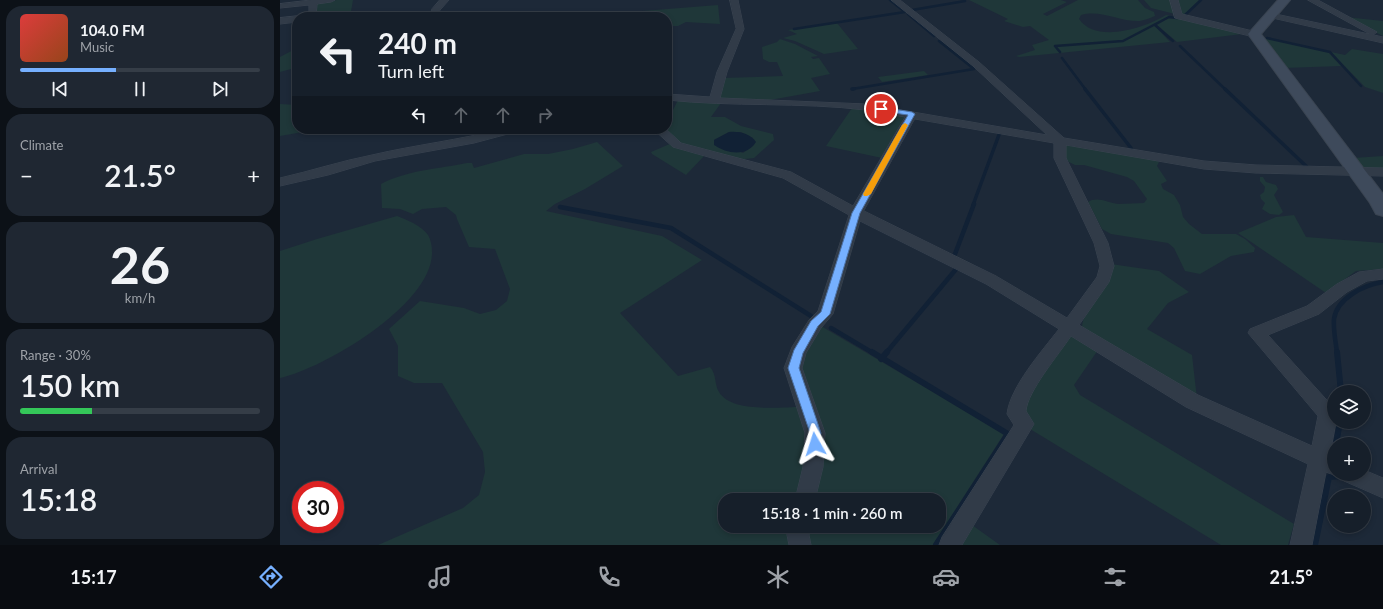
<!DOCTYPE html>
<meta charset="utf-8">
<style>
:root{--surface:#161f2a;--page:#1f2732;--text:#f1f3f6;--muted:#9ea2a8;--line:#353d47;--accent:#76b0ff}
body{margin:0;font-family:Lato,sans-serif;background:var(--page);color:var(--text);height:100vh;display:flex;flex-direction:column;font-size:15px;white-space:nowrap}
*{box-sizing:border-box;margin:0}
p{font-size:13px;color:var(--muted)}
.icon{flex:none;width:22px;height:22px;fill:none;stroke:currentColor;stroke-width:2;stroke-linecap:round;stroke-linejoin:round}
.map{position:relative;flex:1;overflow:hidden}
.side{display:flex;flex-direction:column;gap:6px;padding:6px;background:#0c1117;width:280px}
.side>*{flex:none}
.guide{position:absolute;left:12px;top:12px;width:380px;height:122px;border-radius:16px;box-shadow:0 2px 6px #0003,0 0 0 1px var(--line);background:#161f2a;color:var(--text);overflow:hidden}
.controls{position:absolute;left:1047px;top:385px;display:grid;gap:8px}
.controls a{display:grid;place-items:center;width:44px;height:44px;border-radius:50%;background:var(--surface);box-shadow:0 2px 6px #0003,0 0 0 1px var(--line);font-size:20px}
.speed{position:absolute;left:12px;top:481px;display:flex;gap:8px;font-size:20px;font-weight:700;text-align:center}
.speed>*{display:grid;place-content:center;width:52px;height:52px;border-radius:50%;background:var(--surface);box-shadow:0 2px 6px #0003,0 0 0 1px var(--line);line-height:1}
.speed .limit{border:6px solid #d22;background:#fff;color:#111}
.pin{position:absolute;display:grid;place-items:center;width:34px;height:34px;color:#fff;margin:-17px;border:2px solid #fff;border-radius:50%;box-shadow:0 1px 4px #0007}
.me{position:absolute;width:44px;margin:-22px;rotate:354deg;stroke-linejoin:round;filter:drop-shadow(0 0 3px #0008)}
.turn{display:flex;align-items:center;gap:14px;height:84px;padding:0 20px;font-size:18px}
.turn .icon{width:52px;height:52px;stroke-width:2.5}
.turn b{display:block;font-size:28px;line-height:34px}
.lanes{display:flex;align-items:center;height:38px;padding:0 20px;background:#0003;justify-content:center;gap:20px;direction:ltr}
.lanes .off{opacity:.35}
.big{font-size:30px;font-weight:600;line-height:1.1}
.side .tile{flex:1;display:flex;flex-direction:column;justify-content:center;gap:6px;min-width:0;padding:0 14px;border-radius:16px;background:var(--page)}
.side .dial{align-items:center;gap:0}
.dial b{font-size:52px;line-height:1}
.song{display:flex;align-items:center;gap:12px}
.cover{width:48px;height:48px;border-radius:6px;background:linear-gradient(135deg,hsl(0 70% 55%),hsl(20 70% 35%))}
.played{height:4px;border-radius:2px;background:linear-gradient(90deg,var(--accent) 40%,var(--line) 40%)}
.keys{display:flex;justify-content:space-around;direction:ltr}
.heat{display:flex;justify-content:space-between;align-items:center;font-size:22px;direction:ltr}
.charge{height:6px;border-radius:3px;background:linear-gradient(90deg,#34c759 30%,var(--line) 0)}
.trip{position:absolute;left:438px;top:493px;width:228px;height:40px;border-radius:16px;background:var(--surface);box-shadow:0 2px 6px #0003,0 0 0 1px var(--line);font-weight:600;line-height:40px;text-align:center}
.tab-bar{display:flex;height:64px;justify-content:space-around;align-items:center;background:#090c11;color:var(--muted)}
.tab-bar .icon{width:28px;height:28px}
.tab-bar .selected{color:var(--accent)}
.tab-bar b{font-size:18px;color:var(--text)}
main{display:flex;flex:1;min-height:0}
.map>svg:first-child{display:block}
</style>
<main>
<section class="side">
<div class="tile">
<div class="song"><i class="cover"></i><div><b>104.0 FM</b><p>Music</p></div></div>
<div class="played"></div>
<div class="keys"><svg class="icon" aria-label="previous" viewBox="0 0 24 24"><path d="M18 5L8 12l10 7zM5 5v14"/></svg><svg class="icon" aria-label="pause" viewBox="0 0 24 24"><path d="M8 5v14M16 5v14"/></svg><svg class="icon" aria-label="next" viewBox="0 0 24 24"><path d="M6 5l10 7-10 7zM19 5v14"/></svg></div>
</div>
<div class="tile"><p>Climate</p>
<div class="heat"><a>−</a><b class="big">21.5°</b><a>+</a></div>
</div>
<div class="tile dial"><b>26</b><p>km/h</p></div>
<div class="tile"><p>Range · 30%</p><b class="big">150 km</b><div class="charge"></div></div>
<div class="tile"><p>Arrival</p><b class="big">15:18</b></div>
</section>
<div class="map">
<svg width="1103" height="545" viewBox="0 0 1103 545">
<rect width="100%" height="100%" fill="#1d2938"/>
<!-- green -->
<path fill="#1f3739" fill-rule="evenodd" d="M57,0H73L70,17H37L36,3Z
M689,0H781L787,2L763,14L767,16L798,0H858L865,8L874,12L875,16C870,18 865,20 860,21C840,22 821,9 801,15L799,19C816,44 865,28 886,15L898,17L897,19L900,18L962,34L897,42L877,25L890,17L896,18L889,16L874,25L890,42L739,57L736,56L755,50L752,45L769,40L750,26L743,27L724,21L728,19Z
M864,0H892L895,14L871,8Z
M897,0H919L904,15L901,14Z
M438,5L440,24L406,22L398,26H387V17H329L350,12Z
M1065,17L1103,21V36Z
M557,23L578,49L544,54L515,41L503,38L517,34L508,30Z
M984,38L1048,52L1061,66L1004,68Z
M500,39L515,44L538,56L531,57L533,59L539,58L550,74L531,78L540,91L490,100L439,99L443,78L503,76L497,62H489L483,59L482,47L497,42Z
M17,48V70L11,69L0,72V57Z
M1072,49L1103,54V93L1085,87L1051,52L1065,55Z
M644,71L648,75L602,82L598,77Z
M398,100L441,103L431,117H445L461,126L493,134L494,140L474,158L455,160L400,144L393,136L382,129H387V118H389ZM449,132H461L473,138L474,145L463,153L434,140Z
M0,104L17,105V129H40L0,136Z
M572,108L626,114L602,158L546,146Z
M317,142L343,166L305,189L275,204L266,211L382,236L422,260L340,313L398,376L430,367C437,375 434,384 439,392C451,413 501,407 521,407L529,451L517,500H445V526H511V545H98L183,508L199,495L205,472L203,452L162,383H134L118,376V346L109,329L140,301L184,308L200,314L216,310L227,301L230,289L215,249L189,247L177,219L176,215L166,207L142,209L133,214L120,209L102,208L101,184C127,170 159,169 187,163H192L194,168L244,154H268L293,149Z
M392,143L425,155L406,175L372,154L371,152Z
M785,145L872,158L879,162L877,166L887,181L881,184L883,189L894,195L900,205L903,217L909,224L922,234H956L965,239L975,248L974,252L951,256L920,274L905,271L894,248L888,243L831,234L822,229L808,202C818,196 828,203 838,204C847,204 856,203 864,203L867,199L854,181L847,177L804,165H795L789,162L786,159Z
M1103,156V169C1088,169 1083,171 1073,158Z
M980,177H983L986,182L996,185L998,189L994,195L1003,212L999,215L990,214L982,209L985,203L981,199L980,195L984,192L985,187L980,181Z
M1014,215L1026,237L1103,243V269L1076,271L1046,293L958,233L996,217Z
M117,216C127,220 141,225 148,235C151,240 152,246 152,252C153,304 45,368 0,378V251L37,239Z
M831,264L879,271L909,292L888,303L867,329L912,355L917,399L802,327C804,305 829,294 831,264Z
M541,326L724,434L653,545H524L526,526H659V500H531L520,358Z
M792,333L818,350L794,385L800,395L1014,524L1008,545H941L750,429L743,402Z
M692,525L720,545H681Z"/>
<!-- water -->
<path fill="#112135" d="M449,132C458,131 470,133 476,142C467,157 447,154 434,145V140Z"/>
<g fill="none" stroke-linecap="round" stroke-linejoin="round">
<!-- stream-far3 -->
<path stroke="#112135" stroke-width="2.5" d="M632,10L685,1
M628,14L654,36
M905,15L921,0
M875,25L893,41
M514,29L625,12L610,0
M987,38L1050,52L1081,86
M659,41L694,69
M900,46L946,90
M780,52L775,46L843,41L889,17L897,18
M782,58L806,90
M572,89L694,69"/>
<!-- stream-far2 -->
<path stroke="#112135" stroke-width="3.5" d="M572,89H574
M805,89L851,148
M945,89L1027,167
M693,205L720,132"/>
<!-- stream-far1 -->
<path stroke="#112135" stroke-width="4.5" d="M280,207L391,228L531,316
M675,254L694,204
M551,328L593,353
M606,353L677,268
M1057,353C1056,343 1053,330 1054,319C1057,298 1084,285 1103,282"/>
<!-- stream -->
<path stroke="#112135" stroke-width="6" d="M592,352L728,434L656,545
M1057,352L1061,392
M601,359L607,352
M1056,444L1060,422
M1035,545L1049,477L1062,476L1067,478"/>
<!-- street casing -->
<g stroke="#3a4451" stroke-width="1">
<path id="street" d="M31,0H55L51,2L37,4L36,17H23L29,14V5L0,8V4Z
M160,0H169L160,10L157,17H149L152,9Z
M450,0H458L464,29L447,72L440,98L586,104L767,135L693,66L611,0H620L699,62L784,138L924,161L976,165L1103,168V176L976,173L924,169L786,145V158L828,243L834,266L829,282L799,325L918,395L1032,446L1038,416L968,333L970,329L1027,306L1057,284L1079,272L1103,269V279L1087,281L1067,292L1039,314L988,335L1054,408V422H1056L1050,454L1054,456V474H1057L1054,475L1046,472L1032,545H1010L1028,464L906,407L791,336C779,354 747,392 746,411L754,424L682,545H659L662,537L734,425L727,414C730,387 762,351 779,329L706,284L580,221L553,314L541,328L526,353L522,368L545,433L543,467L535,500H515L523,467L525,433L504,368L512,347L529,320L538,311L569,215L503,178L393,147L373,129H386L401,143L511,172L573,206L625,117C612,115 599,112 586,110C520,102 453,107 387,100V94L430,97L437,72L456,29ZM635,119L774,143V158L814,243L820,266L817,277L787,318L716,276L584,211Z
M890,0H898L902,14L977,32L978,34L974,37L895,18Z
M1028,0H1038L1097,32L1093,35L1090,34Z
M988,13H991L1103,37V43L988,17L987,15Z
M17,16L19,17H17V22L0,24V18Z
M222,129H241L239,131L194,143L95,161L48,175L0,186V178C31,171 61,161 92,155C135,145 179,140 222,129Z
M1084,470L1103,478V498L1064,481L1061,474H1084Z
M508,526H530L529,535L531,545H509L507,535Z"/>
</g>
<!-- secondary casing -->
<g stroke="#3a4451" stroke-width="2">
<path id="secondary" d="M998,0H1010L981,34L1103,194V216L1096,214L1090,203L968,34Z"/>
</g>
<!-- street -->
<use href="#street" fill="#313b48" fill-rule="evenodd"/>
<!-- secondary -->
<use href="#secondary" fill="#3e4a5b" fill-rule="evenodd"/>
</g>
<!-- route -->
<path fill="#76b0ff" stroke="#4d72a6" d="M601,107L632,112L635,114L580,213L550,314L538,326L523,353L519,368L541,433L539,448L535,450L531,448L529,444L530,433L508,368L514,350L531,321L541,312L572,213L628,115L599,111V108Z"/>
<!-- slow -->
<path fill="#f59e0b" d="M625,123L628,125L591,194L587,196H584L583,194L622,125Z"/>
</svg>
<div class="controls">
<a><svg class="icon" aria-label="layers" viewBox="0 0 24 24"><path d="M12 4l9 5-9 5-9-5zM3 14l9 5 9-5"/></svg></a>
<a>+</a>
<a>−</a>
</div>
<div class="speed"><div class="limit">30</div></div>
<div class="pin" style="left:601px;top:109px;background:#d93025"><svg class="icon" aria-label="arrive" viewBox="0 0 24 24"><path d="M6 21V4h12l-3 4 3 4H6"/></svg></div>
<svg class="me" style="left:535px;top:444px" viewBox="-20 -20 40 40"><path d="M0-17L14 15 0 8-14 15z" fill="#76b0ff" stroke="#fff" stroke-width="4"/></svg>
<div class="trip">15:18 · 1 min · 260 m</div>
<div class="guide">
<div class="turn"><svg class="icon" aria-label="left" viewBox="0 0 24 24"><path d="M17 20v-9H6M10 6l-5 5 5 5"/></svg><div><b>240 m</b>Turn left</div></div>
<div class="lanes"><svg class="icon" aria-label="left" viewBox="0 0 24 24"><path d="M17 20v-9H6M10 6l-5 5 5 5"/></svg><svg class="icon off" aria-label="ahead" viewBox="0 0 24 24"><path d="M12 20V5M6 11l6-6 6 6"/></svg><svg class="icon off" aria-label="ahead" viewBox="0 0 24 24"><path d="M12 20V5M6 11l6-6 6 6"/></svg><svg class="icon off" aria-label="right" viewBox="0 0 24 24"><path d="M7 20v-9h11M14 6l5 5-5 5"/></svg></div>
</div>
</div>
</main>
<nav class="tab-bar">
<b>15:17</b>
<svg class="icon selected" aria-label="directions" viewBox="0 0 24 24"><path d="M12 3l9 9-9 9-9-9zM9 14v-3h6M13 9l2 2-2 2"/></svg>
<svg class="icon" aria-label="music" viewBox="0 0 24 24"><path d="M9 18V5l10-2v13"/><circle cx="6" cy="18" r="3"/><circle cx="16" cy="16" r="3"/></svg>
<svg class="icon" aria-label="phone" viewBox="0 0 24 24"><path d="M5 4h4l2 5-3 2q2 4 5 5l2-3 5 2v4C11 20 4 13 5 4z"/></svg>
<svg class="icon" aria-label="climate" viewBox="0 0 24 24"><path d="M12 3v18M4 7l16 10M4 17L20 7"/></svg>
<svg class="icon" aria-label="car" viewBox="0 0 24 24"><path d="M5 17H2v-5l4-1 3-4h7l3 4 3 1v5h-3M9 17h6M6 11h13"/><circle cx="7" cy="17" r="2"/><circle cx="17" cy="17" r="2"/></svg>
<svg class="icon" aria-label="filters" viewBox="0 0 24 24"><path d="M4 7h16M4 17h16"/><circle cx="9" cy="7" r="2"/><circle cx="15" cy="17" r="2"/></svg>
<b>21.5°</b>
</nav>
